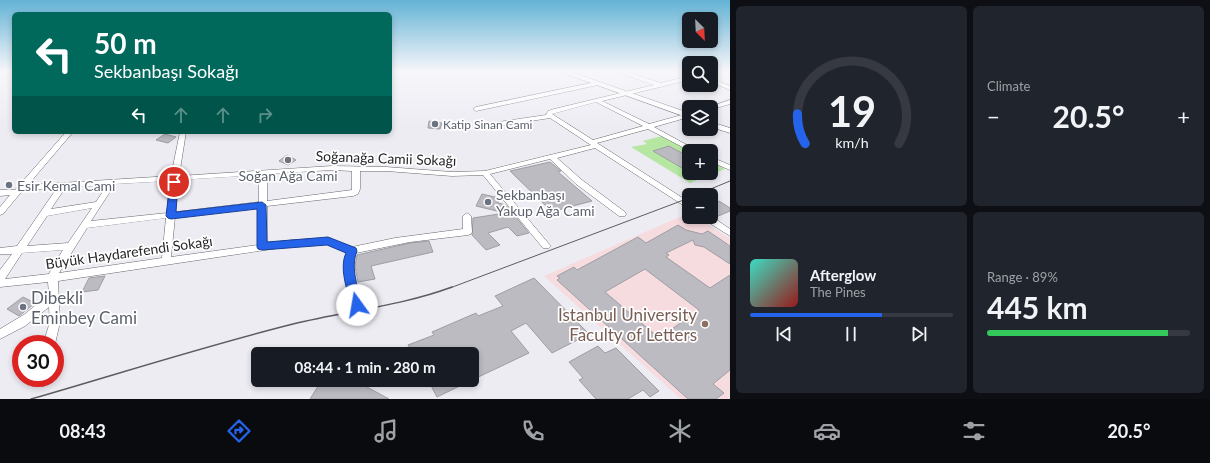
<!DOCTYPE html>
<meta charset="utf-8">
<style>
:root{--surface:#171b24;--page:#20242c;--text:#f1f3f6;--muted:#9ea1a6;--line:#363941;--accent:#2563eb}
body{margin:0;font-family:Lato,sans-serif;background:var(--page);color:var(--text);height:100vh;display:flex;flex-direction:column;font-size:15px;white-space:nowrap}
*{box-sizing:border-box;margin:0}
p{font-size:13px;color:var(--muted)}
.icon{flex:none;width:22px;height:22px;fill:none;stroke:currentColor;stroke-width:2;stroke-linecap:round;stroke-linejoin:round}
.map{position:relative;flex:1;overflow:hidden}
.drawer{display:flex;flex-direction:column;gap:6px;padding:6px;background:#0d0f14;width:480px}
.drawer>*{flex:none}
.top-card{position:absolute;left:12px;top:12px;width:380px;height:122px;border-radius:6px;box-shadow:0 2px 6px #0003;background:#00695c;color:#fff;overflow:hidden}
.needle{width:26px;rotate:156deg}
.controls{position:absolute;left:682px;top:12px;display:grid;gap:8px}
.controls a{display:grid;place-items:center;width:36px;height:36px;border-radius:6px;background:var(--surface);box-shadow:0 2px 6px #0003;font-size:20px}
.speed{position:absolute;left:12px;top:335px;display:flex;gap:8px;font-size:20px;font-weight:700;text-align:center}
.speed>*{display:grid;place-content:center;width:52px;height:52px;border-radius:50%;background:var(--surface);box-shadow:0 2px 6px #0003;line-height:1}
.speed .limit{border:6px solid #d22;background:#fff;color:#111}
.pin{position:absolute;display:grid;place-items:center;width:34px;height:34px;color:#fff;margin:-17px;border:2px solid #fff;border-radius:50%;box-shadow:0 1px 4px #0007}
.me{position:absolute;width:44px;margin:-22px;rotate:347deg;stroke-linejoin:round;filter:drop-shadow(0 0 3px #0008)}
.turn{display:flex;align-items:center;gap:14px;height:84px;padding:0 16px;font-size:18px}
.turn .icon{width:52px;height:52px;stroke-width:2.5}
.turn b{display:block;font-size:28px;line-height:34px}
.lanes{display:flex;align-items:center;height:38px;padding:0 16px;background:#0003;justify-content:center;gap:20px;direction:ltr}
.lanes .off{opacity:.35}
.big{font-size:30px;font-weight:700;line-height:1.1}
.drawer .tile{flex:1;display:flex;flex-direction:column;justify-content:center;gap:6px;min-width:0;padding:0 14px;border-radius:6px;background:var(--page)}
.drawer .dial{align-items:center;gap:0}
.dial svg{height:104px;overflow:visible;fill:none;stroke:var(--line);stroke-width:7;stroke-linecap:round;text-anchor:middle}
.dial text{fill:var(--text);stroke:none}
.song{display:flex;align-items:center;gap:12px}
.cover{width:48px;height:48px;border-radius:6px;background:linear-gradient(135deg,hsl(170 70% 55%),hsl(0 70% 35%))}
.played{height:4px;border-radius:2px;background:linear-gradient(90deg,var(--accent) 65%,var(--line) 65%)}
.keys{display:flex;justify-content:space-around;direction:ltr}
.heat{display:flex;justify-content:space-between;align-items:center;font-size:22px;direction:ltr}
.charge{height:6px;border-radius:3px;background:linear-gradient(90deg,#34c759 89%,var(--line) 0)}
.drawer .tiles{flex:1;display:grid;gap:6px;grid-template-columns:repeat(2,1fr)}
.trip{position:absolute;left:251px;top:347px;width:228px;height:40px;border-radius:6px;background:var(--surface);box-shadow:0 2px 6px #0003;font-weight:700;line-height:40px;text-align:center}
.tabs{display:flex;height:64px;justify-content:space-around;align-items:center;background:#090b0e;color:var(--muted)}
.tabs .icon{width:28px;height:28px}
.tabs .on{color:var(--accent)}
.tabs b{font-size:18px;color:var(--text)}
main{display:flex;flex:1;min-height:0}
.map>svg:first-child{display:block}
</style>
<main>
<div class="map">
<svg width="730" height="399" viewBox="0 0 730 399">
<rect width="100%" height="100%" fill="#edecf3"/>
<!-- education -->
<path fill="#f6dbdf" d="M689,213V217H697L730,239V399H681L544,276Z"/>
<!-- green -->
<path fill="#b6e7a2" d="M662,136L690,151H689V173H711V162L725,169L690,183L631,147L647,144L643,141Z"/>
<!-- building -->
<path fill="#bcbbc2" stroke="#9e9da3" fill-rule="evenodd" d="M429,121L442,123L440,129L428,128Z
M165,134L176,137L168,143L156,140Z
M669,146L689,157V172L653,151Z
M287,155L296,160L288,165L279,161Z
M550,162L561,171L558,172L592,201L554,211L549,206L547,207L510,171Z
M482,194L499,198L498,203L506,205L529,233L517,236L508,227L488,233L500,245L486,250L472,235L473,218L505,213L476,206Z
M719,201L730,208V211L716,217L711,215V205Z
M678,225L686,230L702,234L708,231L730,246V264L704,247L695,245L693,240L666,253L669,255L666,257L710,288L730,275V370L713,384L724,393L716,399H688L557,280L560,278L557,276L574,267L577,270L638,237L646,243ZM645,269L699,310L659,338L605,292Z
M429,241L433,252L371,266L375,279L358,282L355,266L357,255L410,243Z
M105,276L98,290L82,292L89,278Z
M534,278L589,334L552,353L526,323L511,331L529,353L472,380V354H413L408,345L434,335L432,332L476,313L478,316L503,306L495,296Z
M23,297L35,303L19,316L7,309Z
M598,346L605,353L616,348L659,391L650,397L643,390L628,399H596L579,380L583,378L569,362Z
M322,380H354L389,399H310Z
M428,380H472L437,397Z"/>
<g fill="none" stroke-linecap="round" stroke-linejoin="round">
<!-- minor casing -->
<g stroke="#68676d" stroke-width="1">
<path id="minor" d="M614,71H623L661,83L689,76V80L602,101L649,124L689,113V117L654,127L698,151H690L648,129L597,143L689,202V209L595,148L557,158L582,180L625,212L626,214L625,216H619L576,184L550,159L490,174L549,244L551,246L549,248H543L483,175L452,176L386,171H360V189L358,194L353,196L267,206V243L292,240L328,238L352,247L395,238L463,229V216L467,213L471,216L472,232L471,234L468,235L410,242L356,253C349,269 358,290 362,305L361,308L357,309L353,308L352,305C347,289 340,268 347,253L327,244L292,246L58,281L60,322L55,344H43L50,322L49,307L25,326L0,339V329L25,314L49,294L48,282L0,287V270L12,254H0V248L17,246L57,188L23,190L3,214L0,215V207L10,195L0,196V190H15L66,132H73L28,185L171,176L180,132H186L179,176L332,166L386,167L452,172L485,171L591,145L550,118L485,128L482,126L485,124L546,115L548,111L554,109L654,85ZM596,102L643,126L593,140L552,114ZM332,170L352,171V190L267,201V174ZM259,175V202L175,212L178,180ZM170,181L167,213L91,221L115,184ZM107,185L96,202L51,209L65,188ZM258,207V245L171,257L175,217ZM92,208L68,243L27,246L47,216ZM166,218L162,258L59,273L87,228ZM63,250L52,267L49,274L5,279L22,253Z
M711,71H718L711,75Z
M711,78L730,86V90L711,82Z
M596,82L599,84L598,85L476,111L473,109L476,107Z
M730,100V104L713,109L711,110V107H709Z
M711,157L730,165V170L711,162Z
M711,216L730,229V236L703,219L702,217Z"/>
</g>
<!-- major casing -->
<g stroke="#68676d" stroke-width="1">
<path id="major" d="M558,71H568L689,113V118Z
M711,122L730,128V133L711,127Z"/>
</g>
<!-- minor -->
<use href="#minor" fill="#fff" fill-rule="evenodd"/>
<!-- major -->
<use href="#major" fill="#fff" fill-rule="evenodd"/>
<!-- tram-far1 -->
<path stroke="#5c5c5f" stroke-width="1" d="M696,195L730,181
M450,288L689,198"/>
<!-- tram -->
<path stroke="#5c5c5f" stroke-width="1.5" d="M31,399C118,374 205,346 293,324C346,311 401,306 452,287"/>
</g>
<!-- sky -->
<linearGradient id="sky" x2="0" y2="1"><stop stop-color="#63b3d5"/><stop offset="0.56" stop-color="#f7f6fa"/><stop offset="1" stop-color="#f7f6fa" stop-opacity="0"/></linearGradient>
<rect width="730" height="127" fill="url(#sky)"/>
<!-- route -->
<path fill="#2563eb" stroke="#184099" d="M174,180L178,182L176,212L262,202L266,205L267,242L328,237L356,248L357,251C350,268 358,288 363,305L361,309L357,310L352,309L351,305C347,289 339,268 346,253L327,245L262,250L258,249L257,247V209L171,219L168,218L166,216L170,182Z"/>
<!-- markers -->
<g fill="#6b7280" stroke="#fff" stroke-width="1.5">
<circle cx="435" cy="124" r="4"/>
<circle cx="288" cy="160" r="4"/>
<circle cx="9" cy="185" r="4"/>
<circle cx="488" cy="202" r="4"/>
<circle cx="23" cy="307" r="4"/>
</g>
<circle fill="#8d6e63" stroke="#fff" stroke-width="1.5" cx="705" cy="324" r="4"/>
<g text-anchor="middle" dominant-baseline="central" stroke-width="3.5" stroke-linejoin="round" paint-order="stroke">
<!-- far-worship labels -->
<g font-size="12" fill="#5b616d" stroke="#fff" text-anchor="start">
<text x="443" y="124">Katip Sinan Cami</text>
</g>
<!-- street labels -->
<g font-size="14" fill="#262628" stroke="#fff">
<text transform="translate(386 158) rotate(2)">Soğanağa Camii Sokağı</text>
<text transform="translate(129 252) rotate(-8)">Büyük Haydarefendi Sokağı</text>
</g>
<!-- worship labels -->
<g font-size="14" fill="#5b616d" stroke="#fff" text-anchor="start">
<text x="288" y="175" text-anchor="middle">Soğan Ağa Cami</text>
<text x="17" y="185">Esir Kemal Cami</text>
<text x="496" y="194">Sekbanbaşı<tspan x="496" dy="16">Yakup Ağa Cami</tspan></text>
</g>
<!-- near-worship labels -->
<g font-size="17" fill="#5b616d" stroke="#fff" text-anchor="start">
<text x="31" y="297">Dibekli<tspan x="31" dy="20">Eminbey Cami</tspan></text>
</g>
<!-- near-education labels -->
<g font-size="17" fill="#785e54" stroke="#fff" text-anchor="end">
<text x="697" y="314">Istanbul University<tspan x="697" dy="20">Faculty of Letters</tspan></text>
</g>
</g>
</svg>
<div class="controls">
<a><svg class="needle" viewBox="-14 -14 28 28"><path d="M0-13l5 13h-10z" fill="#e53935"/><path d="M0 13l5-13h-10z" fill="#9ea1a6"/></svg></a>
<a><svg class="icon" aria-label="search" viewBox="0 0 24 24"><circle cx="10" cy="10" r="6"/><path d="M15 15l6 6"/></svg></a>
<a><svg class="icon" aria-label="layers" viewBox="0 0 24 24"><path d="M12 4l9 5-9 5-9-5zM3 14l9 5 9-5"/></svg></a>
<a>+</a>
<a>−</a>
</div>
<div class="speed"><div class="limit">30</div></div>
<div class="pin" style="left:174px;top:182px;background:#d93025"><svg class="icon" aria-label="arrive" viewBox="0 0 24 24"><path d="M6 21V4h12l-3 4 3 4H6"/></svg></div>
<svg class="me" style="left:357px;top:305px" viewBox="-20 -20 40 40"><circle r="19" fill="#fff"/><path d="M0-13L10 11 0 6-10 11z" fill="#2563eb"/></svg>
<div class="trip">08:44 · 1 min · 280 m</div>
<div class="top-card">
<div class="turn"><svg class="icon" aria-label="left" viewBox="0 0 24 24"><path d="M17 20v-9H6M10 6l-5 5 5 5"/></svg><div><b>50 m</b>Sekbanbaşı Sokağı</div></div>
<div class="lanes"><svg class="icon" aria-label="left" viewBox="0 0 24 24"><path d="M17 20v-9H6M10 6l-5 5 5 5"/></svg><svg class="icon off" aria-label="ahead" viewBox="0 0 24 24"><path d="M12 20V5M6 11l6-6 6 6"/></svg><svg class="icon off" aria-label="ahead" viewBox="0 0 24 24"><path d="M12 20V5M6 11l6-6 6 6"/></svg><svg class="icon off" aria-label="right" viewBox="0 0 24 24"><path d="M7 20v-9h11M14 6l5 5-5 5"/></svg></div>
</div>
</div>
<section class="drawer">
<div class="tiles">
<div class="tile dial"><svg viewBox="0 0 100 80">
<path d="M14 69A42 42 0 1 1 86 69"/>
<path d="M14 69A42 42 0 0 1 8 46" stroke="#2563eb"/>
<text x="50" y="56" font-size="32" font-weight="700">19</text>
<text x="50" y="72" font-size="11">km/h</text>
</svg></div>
<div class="tile"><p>Climate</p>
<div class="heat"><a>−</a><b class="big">20.5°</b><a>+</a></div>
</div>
<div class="tile">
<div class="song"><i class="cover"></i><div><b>Afterglow</b><p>The Pines</p></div></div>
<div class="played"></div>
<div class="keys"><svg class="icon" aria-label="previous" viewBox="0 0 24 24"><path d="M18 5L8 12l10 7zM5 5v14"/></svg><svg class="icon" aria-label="pause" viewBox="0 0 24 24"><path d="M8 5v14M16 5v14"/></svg><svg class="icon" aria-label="next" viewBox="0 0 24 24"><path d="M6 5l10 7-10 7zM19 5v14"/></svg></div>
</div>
<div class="tile"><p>Range · 89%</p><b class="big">445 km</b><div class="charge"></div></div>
</div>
</section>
</main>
<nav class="tabs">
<b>08:43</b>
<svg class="icon on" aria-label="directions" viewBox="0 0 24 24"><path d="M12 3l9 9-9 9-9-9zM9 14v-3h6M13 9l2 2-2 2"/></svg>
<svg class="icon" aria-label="music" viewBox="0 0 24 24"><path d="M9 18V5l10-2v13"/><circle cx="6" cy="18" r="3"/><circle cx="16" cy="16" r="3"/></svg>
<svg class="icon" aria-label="phone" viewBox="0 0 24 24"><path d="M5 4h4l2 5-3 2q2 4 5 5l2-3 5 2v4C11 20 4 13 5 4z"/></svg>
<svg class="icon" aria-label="climate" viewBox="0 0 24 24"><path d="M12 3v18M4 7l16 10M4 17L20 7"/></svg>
<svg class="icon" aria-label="car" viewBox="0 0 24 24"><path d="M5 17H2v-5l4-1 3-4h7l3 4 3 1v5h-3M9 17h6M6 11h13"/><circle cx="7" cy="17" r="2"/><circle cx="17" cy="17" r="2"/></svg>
<svg class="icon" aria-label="filters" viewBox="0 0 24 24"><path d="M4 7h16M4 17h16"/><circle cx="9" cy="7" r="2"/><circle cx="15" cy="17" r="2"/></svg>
<b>20.5°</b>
</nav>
